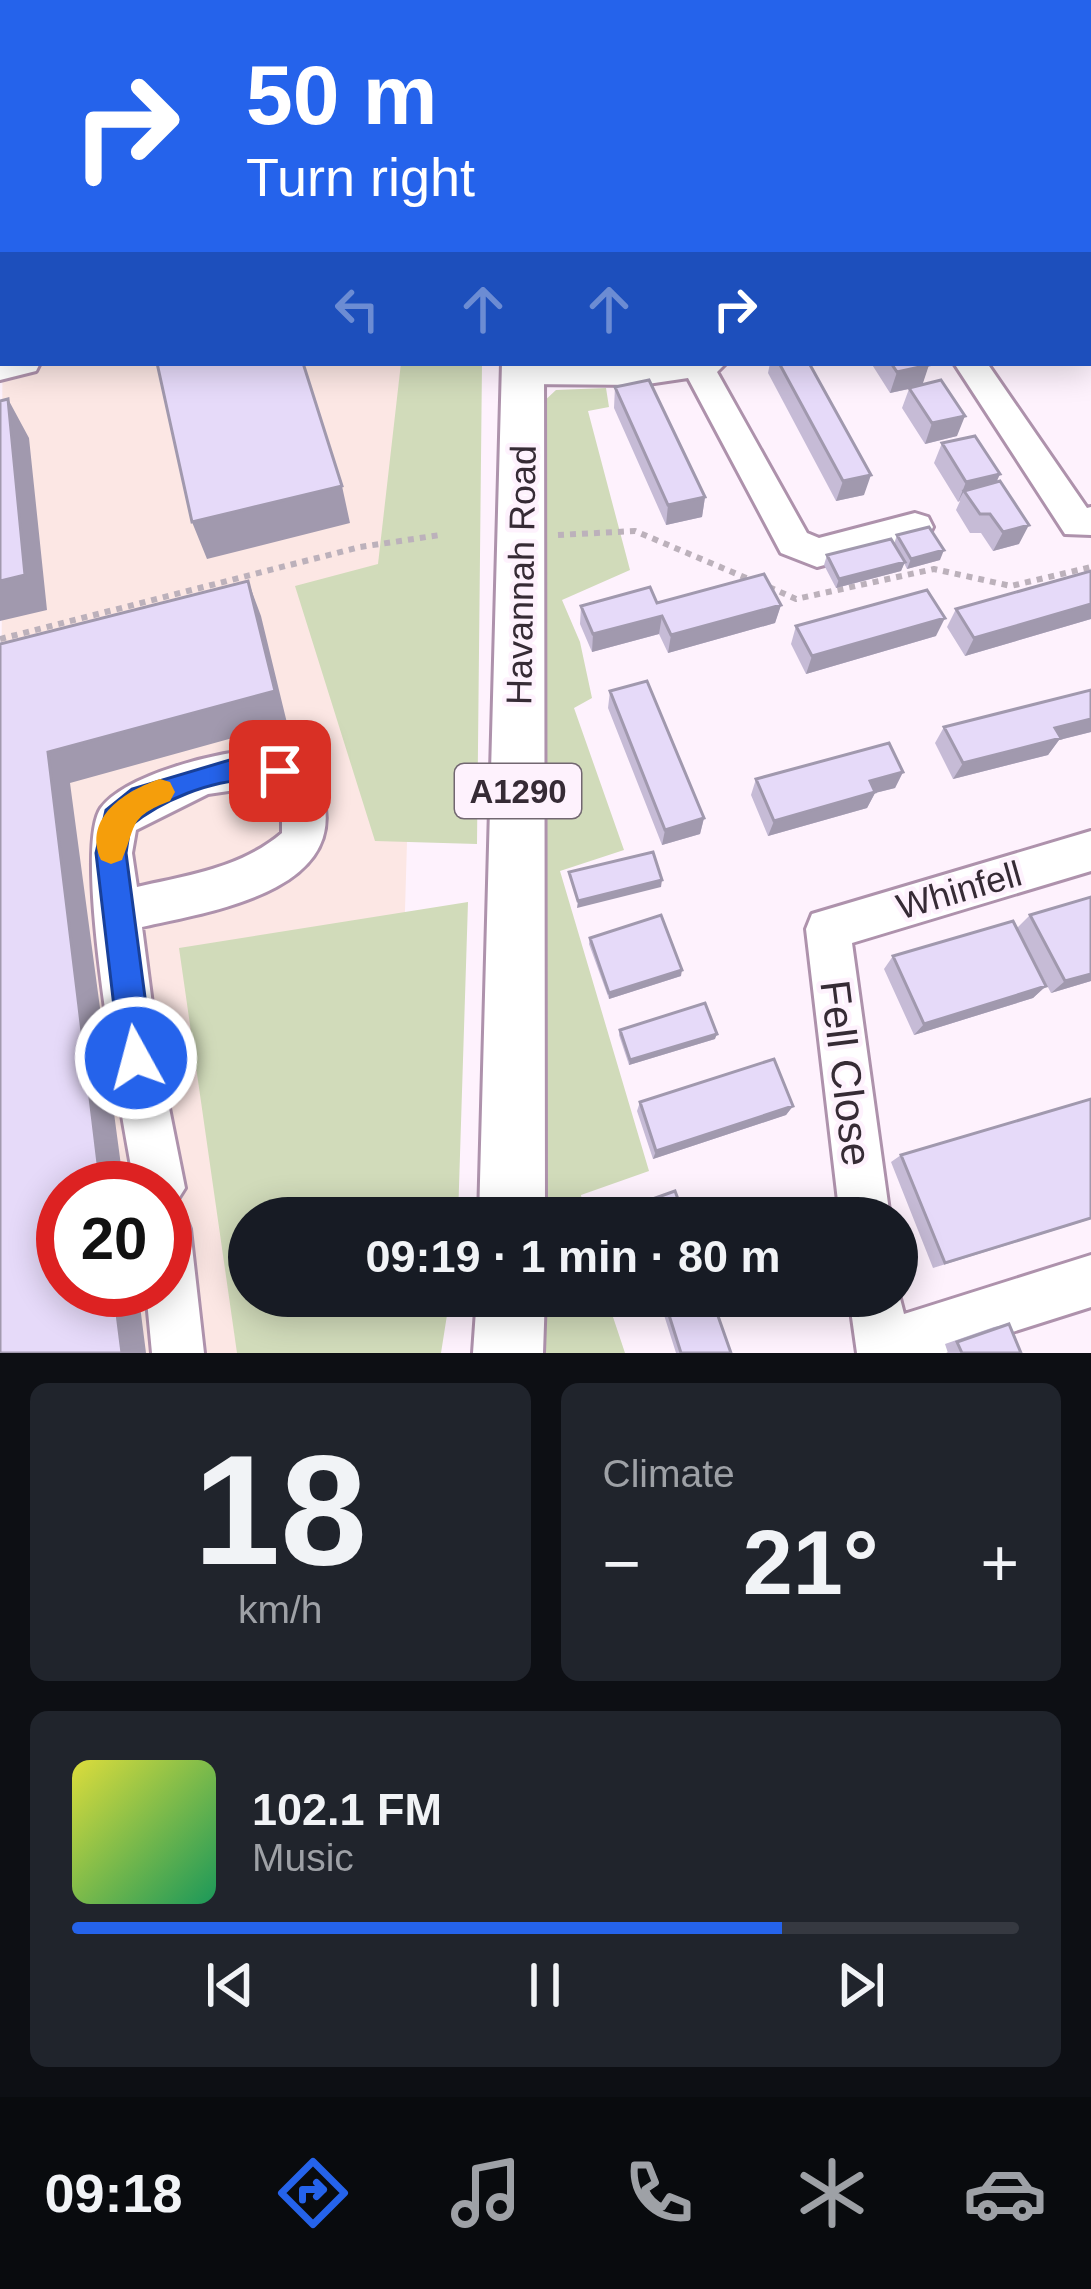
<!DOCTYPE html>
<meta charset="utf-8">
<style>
:root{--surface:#171b24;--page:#20242c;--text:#f1f3f6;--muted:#9ea1a6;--line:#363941;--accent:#2563eb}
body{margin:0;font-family:Helvetica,sans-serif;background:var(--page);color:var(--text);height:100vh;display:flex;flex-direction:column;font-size:45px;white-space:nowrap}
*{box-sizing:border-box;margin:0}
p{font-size:39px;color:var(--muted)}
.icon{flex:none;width:66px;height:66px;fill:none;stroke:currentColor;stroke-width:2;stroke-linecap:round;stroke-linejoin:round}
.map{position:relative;height:1353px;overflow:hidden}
.drawer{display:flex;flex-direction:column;gap:30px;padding:30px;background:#0d0f14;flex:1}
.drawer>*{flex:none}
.top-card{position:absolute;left:0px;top:0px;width:1092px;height:366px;box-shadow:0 6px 30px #0003;background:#2563eb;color:#fff;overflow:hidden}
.speed{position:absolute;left:36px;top:1161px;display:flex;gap:24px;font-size:60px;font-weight:700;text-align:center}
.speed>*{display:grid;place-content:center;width:156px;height:156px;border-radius:50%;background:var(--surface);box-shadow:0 6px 30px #0003;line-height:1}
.speed .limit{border:18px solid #d22;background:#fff;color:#111}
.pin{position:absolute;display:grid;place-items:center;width:102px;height:102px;color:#fff;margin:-51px;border-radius:24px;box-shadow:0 6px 18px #0006}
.me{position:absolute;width:132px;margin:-66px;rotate:353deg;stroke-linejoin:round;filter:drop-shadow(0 0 9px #0008)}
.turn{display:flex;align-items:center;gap:42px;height:252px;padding:0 48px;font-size:54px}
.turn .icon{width:156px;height:156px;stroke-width:2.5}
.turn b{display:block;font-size:84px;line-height:102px}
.lanes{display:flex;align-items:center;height:114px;padding:0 48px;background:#0003;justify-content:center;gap:60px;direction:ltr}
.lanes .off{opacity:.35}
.big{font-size:90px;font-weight:700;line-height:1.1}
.drawer .widget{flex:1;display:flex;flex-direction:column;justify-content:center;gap:18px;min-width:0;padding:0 42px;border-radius:18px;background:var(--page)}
.drawer .dial{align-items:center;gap:0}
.dial b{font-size:156px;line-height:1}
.song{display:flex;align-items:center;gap:36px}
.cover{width:144px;height:144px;border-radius:18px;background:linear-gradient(135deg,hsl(60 70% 55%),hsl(150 70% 35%))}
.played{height:12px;border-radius:6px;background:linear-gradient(90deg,var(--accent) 75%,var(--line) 75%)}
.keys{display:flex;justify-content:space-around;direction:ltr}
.heat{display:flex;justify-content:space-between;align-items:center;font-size:66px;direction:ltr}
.drawer .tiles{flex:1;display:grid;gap:30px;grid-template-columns:1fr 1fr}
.widget:last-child{grid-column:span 2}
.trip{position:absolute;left:228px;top:1197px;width:690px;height:120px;border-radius:60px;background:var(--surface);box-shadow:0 6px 30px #0003;font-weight:700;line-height:120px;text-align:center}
.tab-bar{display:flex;height:192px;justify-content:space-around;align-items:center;background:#090b0e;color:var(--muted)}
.tab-bar .icon{width:84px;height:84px}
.tab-bar .active{color:var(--accent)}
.tab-bar b{font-size:54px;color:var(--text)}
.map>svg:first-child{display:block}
</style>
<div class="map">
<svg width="1091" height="1353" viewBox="0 0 1091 1353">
<rect width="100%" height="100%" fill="#fef2fd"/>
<!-- industrial -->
<path fill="#fce7e4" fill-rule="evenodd" d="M3,109V363H421L396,1218H249V1296L392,1353H0ZM63,1188H165V1290H63Z"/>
<!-- green -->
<path fill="#d1dbba" d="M401,363H482L477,844L375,841L295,586L378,564Z
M606,388L609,407L588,411L630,570L562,600L580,642L592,698L574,708L624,850L560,871L649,1171L581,1195L585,1218H541V404L556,390Z
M468,902L458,1218H249V1296H450L441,1353H237L179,948Z
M541,1296H606L625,1353H541Z"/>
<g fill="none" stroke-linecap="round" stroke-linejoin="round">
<!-- minor casing -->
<g stroke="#ae92ac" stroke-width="6">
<path id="minor" d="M394,0H434L392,3Z
M910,0H949L908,3Z
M3,65V81L0,82V66Z
M1089,188H1091V207H1089Z
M1089,273H1091V293H1089Z
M3,301V323L0,324V302Z
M0,356L3,363H40L36,371L0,380Z
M726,363L717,372L807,533L819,538L915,513L928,517L933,527L928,537L817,567L781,553L688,378L641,385L523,384L511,380L507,372L514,363Z
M954,363H987L1087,508L1091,507V535L1065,534Z
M262,749C292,756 315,765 323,797C347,892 208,912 142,927L159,1058L185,1188L173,1207L183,1211L190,1229L204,1353H152L146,1290H165V1188H135C124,1126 71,851 101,808C126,774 221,751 262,749ZM262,786L282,799V833C241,868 188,875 137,887L132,853L136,830L208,794Z
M1091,831V871L852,943L890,1218H840L806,929L812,914Z
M1091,1255V1307L946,1353H857L849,1296H897V1287L904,1314Z"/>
</g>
<!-- major casing -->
<g stroke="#ae92ac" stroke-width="6">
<path id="major" d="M568,0H605L607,3H570Z
M502,363H544L545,1218H479Z
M477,1296H545L543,1353H473Z"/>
</g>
<!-- path-far1 -->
<path stroke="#bcb1bb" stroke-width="4.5" stroke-dasharray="4.5 4.5" stroke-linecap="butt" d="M541,0L548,3"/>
<!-- path -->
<path stroke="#bcb1bb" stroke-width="6" stroke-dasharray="6 6" stroke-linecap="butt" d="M558,535L635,531L751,580
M769,587L796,599L934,569L1011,586L1091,567
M0,639L360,547L440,535"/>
<!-- minor -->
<use href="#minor" fill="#fff" fill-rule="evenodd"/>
<!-- major -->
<use href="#major" fill="#fff" fill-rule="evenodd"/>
</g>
<!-- wall -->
<path fill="#c6bbd6" d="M847,0H894L893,3H849Z
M1025,0H1069V3H1025Z
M770,363H809L864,495L836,501L768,373Z
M871,363H928L922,385L957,436L925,444L902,408L909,389L890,393Z
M615,387L705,497L702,517L666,525L614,408Z
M942,443L1000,474L996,482L1019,544L993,551L981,533H970L956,510L960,501L958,502L934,463Z
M897,535L940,560L907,569L904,563L901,571L836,588L824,565L827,555L894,544Z
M1091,571V619L965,656L947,627L956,609Z
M657,603L781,605L775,623L668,653L659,634L592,652L580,624L581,606Z
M796,626L936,636L806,674L791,644Z
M1091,690V732L1059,740L1048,755L953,779L935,743L944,727Z
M610,691L704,818L700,834L662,845L608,708Z
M903,772L895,788L875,793L867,808L768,836L751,795L756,779Z
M1091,897V981L1051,993L1017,928L1030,915Z
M590,938L681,976L609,999L589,944Z
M893,956L1046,986L1033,998L914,1035L884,969Z
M620,1030L715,1039L629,1065L619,1035Z
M640,1102L793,1106L786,1115L653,1159L637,1111Z
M901,1155L1091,1219L933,1268L891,1162Z
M658,1296H711L731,1353H676Z
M1009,1324L1021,1353H948L945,1344L994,1327Z"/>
<!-- shaded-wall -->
<path fill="#a199ae" d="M152,0H203V3H153Z
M212,0H261V3H212Z
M3,27V50L0,51V28Z
M0,249H3V293H0Z
M929,365L922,386L890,393L897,372Z
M8,399L29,438L47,610L0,621V581Z
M965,416L957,436L925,444L932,423Z
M1000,474L991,494L964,491L958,502L966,482Z
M871,475L864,495L836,501L843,481Z
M342,486L350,523L207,559L192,522Z
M705,497L702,517L666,525L668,505Z
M1029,525L1019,544L993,551L1003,532Z
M944,550L940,560L907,569L911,559Z
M905,562L901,571L836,588L839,579Z
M248,581L261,616L287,723L70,783L124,1188H101L48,752Z
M1091,604V619L965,656L974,638Z
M781,605L775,623L668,653L671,635Z
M662,616L659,634L592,652L593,634Z
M945,618L936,636L806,674L812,656Z
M1091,719V732L1059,740L1048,755L953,779L963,763L1055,728Z
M903,772L895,788L875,793L867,808L768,836L774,821L870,781Z
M704,818L700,834L662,845L665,830Z
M662,880L661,887L577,908L578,901Z
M682,970L681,976L609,999V993Z
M1091,974V981L1051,993L1065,981Z
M1046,986L1033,998L914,1035L924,1024Z
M717,1034L715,1039L629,1065L630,1060Z
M793,1106L786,1115L653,1159L656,1151Z
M114,1290H138L146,1353H122Z"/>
<!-- building -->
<path fill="#e6daf9" stroke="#a199ae" stroke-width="3" d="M74,0H84L85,3H58Z
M92,0H144V1L134,3H93Z
M757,0H765L768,3H741Z
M778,0H819L822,3H780Z
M1044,0H1069V3H1049L1050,1Z
M0,88H3V249H0Z
M157,363H303L342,486L192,522Z
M779,363H809L871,475L843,481Z
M891,363H928L929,365L897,372Z
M649,380L705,497L668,505L615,387Z
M941,380L965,416L932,423L909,388Z
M8,399L25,575L0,581V401Z
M975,436L1000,474L966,482L942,443Z
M1000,481L1029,525L1003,532L990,514H980L964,491Z
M929,527L944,550L911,559L897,535Z
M891,539L905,562L839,579L827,555Z
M1091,571V604L974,638L956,609Z
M764,574L781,605L671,635L662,616L593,634L581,606L650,587L657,603Z
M248,581L275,691L48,752L101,1188H63V1290H114L122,1353H0V644Z
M927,590L945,618L812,656L796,626Z
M647,681L704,818L665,830L610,691Z
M1091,690V719L1055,728L1061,738L963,763L944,727Z
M889,743L903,772L870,781L875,792L774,821L756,779Z
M653,852L662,880L578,901L569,872Z
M1091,897V974L1065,981L1030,915Z
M661,915L682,970L609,993L590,938Z
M1013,921L1046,986L924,1024L893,956Z
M705,1003L717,1034L630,1060L620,1030Z
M774,1059L793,1106L656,1151L640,1102Z
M1091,1099V1218L945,1263L901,1155Z
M675,1191L685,1218H637L633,1206Z
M663,1296H711L731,1353H681Z
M1009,1324L1021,1353H962L957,1342Z"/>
<!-- route -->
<path fill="#2563eb" stroke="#184099" stroke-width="3" d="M250,754L291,762L295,771L291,780C277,785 267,780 253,780C212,779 160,801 130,826L126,853L153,1058L148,1069L136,1074L125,1069L120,1058L96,853L106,810L132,789Z"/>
<!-- slow -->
<path fill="#f59e0b" d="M160,779L170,782L175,792L170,801C128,817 137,825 122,860L111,864L101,860C82,817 127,790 160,779Z"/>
<g text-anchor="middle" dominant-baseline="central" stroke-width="9" stroke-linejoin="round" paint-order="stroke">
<!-- shield labels -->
<rect fill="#fef2fd" stroke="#726771" stroke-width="3" x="455" y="764" width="126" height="54" rx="9"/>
<g font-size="33" font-weight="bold" fill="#362b35">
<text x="518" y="791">A1290</text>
</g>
<!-- street labels -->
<g font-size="36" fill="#362b35" stroke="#fef2fd">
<text transform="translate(521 575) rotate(-89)">Havannah Road</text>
<text transform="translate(959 890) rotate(-16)">Whinfell</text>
</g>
<!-- near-street labels -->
<g font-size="42" fill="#362b35" stroke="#fef2fd">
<text transform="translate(846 1073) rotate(83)">Fell Close</text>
</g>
</g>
</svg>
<div class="speed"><div class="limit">20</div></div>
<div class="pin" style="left:280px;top:771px;background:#d93025"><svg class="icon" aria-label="arrive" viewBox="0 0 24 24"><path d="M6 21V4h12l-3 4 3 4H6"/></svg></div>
<svg class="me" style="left:136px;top:1058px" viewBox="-20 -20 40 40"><circle r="17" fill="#2563eb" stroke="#fff" stroke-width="3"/><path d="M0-11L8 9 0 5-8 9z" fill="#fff"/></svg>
<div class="trip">09:19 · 1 min · 80 m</div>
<div class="top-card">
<div class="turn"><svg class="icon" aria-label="right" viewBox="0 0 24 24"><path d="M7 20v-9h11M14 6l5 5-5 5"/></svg><div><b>50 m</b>Turn right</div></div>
<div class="lanes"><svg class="icon off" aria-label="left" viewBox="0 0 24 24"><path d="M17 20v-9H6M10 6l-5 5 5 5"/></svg><svg class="icon off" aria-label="ahead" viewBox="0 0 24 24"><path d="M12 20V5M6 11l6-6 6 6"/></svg><svg class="icon off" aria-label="ahead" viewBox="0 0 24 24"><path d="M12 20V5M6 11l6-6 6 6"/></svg><svg class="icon" aria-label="right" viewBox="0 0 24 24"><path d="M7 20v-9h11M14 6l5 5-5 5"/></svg></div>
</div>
</div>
<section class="drawer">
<div class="tiles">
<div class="widget dial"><b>18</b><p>km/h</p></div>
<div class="widget"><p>Climate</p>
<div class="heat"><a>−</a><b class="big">21°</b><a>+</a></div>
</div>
<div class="widget">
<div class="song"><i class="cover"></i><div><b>102.1 FM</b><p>Music</p></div></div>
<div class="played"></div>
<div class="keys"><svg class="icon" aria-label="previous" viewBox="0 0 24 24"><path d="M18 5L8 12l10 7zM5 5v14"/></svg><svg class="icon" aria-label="pause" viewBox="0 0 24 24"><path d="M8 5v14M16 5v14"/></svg><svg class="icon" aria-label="next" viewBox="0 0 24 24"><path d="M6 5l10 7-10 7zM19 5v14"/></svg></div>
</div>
</div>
</section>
<nav class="tab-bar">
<b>09:18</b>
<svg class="icon active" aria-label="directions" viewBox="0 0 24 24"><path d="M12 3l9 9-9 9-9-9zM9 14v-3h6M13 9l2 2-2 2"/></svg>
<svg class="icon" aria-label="music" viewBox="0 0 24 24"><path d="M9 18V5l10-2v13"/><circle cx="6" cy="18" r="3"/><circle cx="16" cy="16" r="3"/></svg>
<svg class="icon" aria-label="phone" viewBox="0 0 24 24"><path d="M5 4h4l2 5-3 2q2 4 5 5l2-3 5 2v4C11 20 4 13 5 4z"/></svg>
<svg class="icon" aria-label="climate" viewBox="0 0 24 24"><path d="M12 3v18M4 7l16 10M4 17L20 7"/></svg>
<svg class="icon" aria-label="car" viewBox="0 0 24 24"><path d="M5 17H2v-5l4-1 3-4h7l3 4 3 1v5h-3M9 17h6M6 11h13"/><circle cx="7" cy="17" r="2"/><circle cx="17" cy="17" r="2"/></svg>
</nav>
